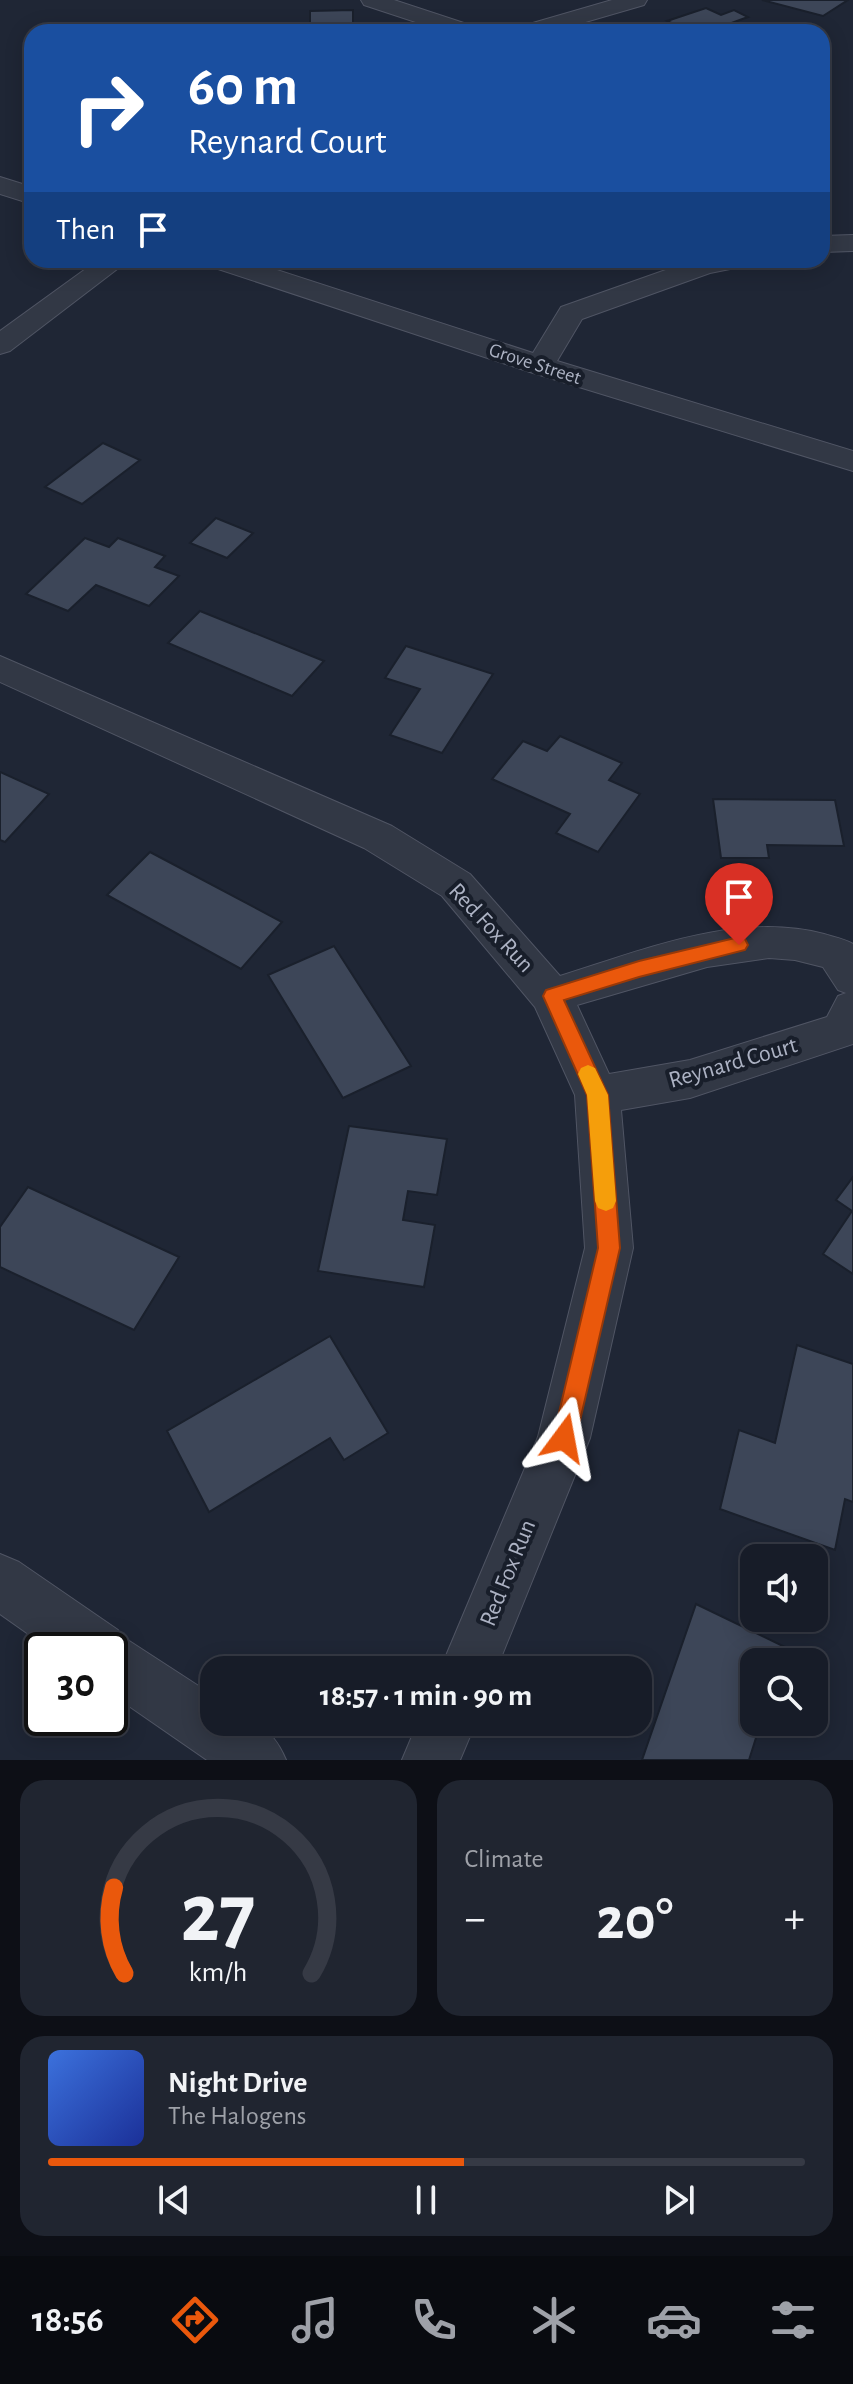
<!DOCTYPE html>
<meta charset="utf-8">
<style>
:root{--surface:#171c28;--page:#202530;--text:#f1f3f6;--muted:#9ea1a8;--line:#363a45;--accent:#ea580c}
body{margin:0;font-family:"Alegreya Sans",sans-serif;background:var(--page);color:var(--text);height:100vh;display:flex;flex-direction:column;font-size:30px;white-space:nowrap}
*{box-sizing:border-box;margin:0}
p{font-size:26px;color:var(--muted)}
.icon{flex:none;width:44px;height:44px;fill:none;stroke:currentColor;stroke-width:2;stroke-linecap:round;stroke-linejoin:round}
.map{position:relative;height:1760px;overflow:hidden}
.panel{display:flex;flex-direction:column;gap:20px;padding:20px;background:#0d0f16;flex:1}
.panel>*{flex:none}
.top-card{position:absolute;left:24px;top:24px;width:806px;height:244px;border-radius:24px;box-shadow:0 4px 20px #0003,0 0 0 2px var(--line);background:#1a4fa0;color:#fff;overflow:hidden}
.tools{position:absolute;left:740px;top:1544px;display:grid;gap:16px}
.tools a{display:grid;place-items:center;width:88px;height:88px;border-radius:16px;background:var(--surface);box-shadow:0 4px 20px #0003,0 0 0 2px var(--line);font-size:40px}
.speed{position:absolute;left:24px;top:1632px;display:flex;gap:16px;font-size:40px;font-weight:700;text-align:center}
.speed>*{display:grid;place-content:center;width:104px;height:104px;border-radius:50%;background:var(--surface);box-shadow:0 4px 20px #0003,0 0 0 2px var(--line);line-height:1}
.speed .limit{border:4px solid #111;border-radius:12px;background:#fff;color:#111}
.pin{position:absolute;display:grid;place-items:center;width:68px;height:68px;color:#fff;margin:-82px -34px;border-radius:50% 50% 50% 0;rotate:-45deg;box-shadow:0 0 8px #0007}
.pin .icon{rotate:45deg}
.me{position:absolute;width:88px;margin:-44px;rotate:13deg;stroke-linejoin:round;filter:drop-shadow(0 0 6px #0008)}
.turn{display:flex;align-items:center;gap:28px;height:168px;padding:0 32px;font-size:36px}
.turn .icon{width:104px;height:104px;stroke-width:2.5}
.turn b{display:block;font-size:56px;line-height:68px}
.then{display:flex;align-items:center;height:76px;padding:0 32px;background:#0003;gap:16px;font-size:30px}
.big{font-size:60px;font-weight:700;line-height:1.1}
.panel .card{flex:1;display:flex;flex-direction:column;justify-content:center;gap:12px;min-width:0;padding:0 28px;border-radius:24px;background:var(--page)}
.panel .dial{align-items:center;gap:0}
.dial svg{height:208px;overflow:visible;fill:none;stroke:var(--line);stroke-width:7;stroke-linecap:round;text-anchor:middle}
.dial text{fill:var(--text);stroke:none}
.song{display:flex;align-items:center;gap:24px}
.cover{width:96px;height:96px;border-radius:12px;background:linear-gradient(135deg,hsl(220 70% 55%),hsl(230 70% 35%))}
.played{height:8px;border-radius:4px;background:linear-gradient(90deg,var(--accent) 55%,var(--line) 55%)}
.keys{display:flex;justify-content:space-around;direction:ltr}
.heat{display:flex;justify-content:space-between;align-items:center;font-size:44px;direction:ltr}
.panel .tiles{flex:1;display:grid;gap:20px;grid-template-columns:1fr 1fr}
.card:last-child{grid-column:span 2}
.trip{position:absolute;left:200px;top:1656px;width:452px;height:80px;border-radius:24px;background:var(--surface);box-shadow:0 4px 20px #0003,0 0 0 2px var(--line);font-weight:700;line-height:80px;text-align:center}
.tab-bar{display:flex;height:128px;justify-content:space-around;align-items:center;background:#090b10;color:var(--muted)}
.tab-bar .icon{width:56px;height:56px}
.tab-bar .selected{color:var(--accent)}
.tab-bar b{font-size:36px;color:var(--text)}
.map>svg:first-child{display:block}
</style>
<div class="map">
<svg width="853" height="1760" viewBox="0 0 853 1760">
<rect width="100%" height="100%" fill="#1f2635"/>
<!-- building -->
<path fill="#3d4658" stroke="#1a202c" stroke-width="2" d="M762,0H848L823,16Z
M706,8L721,15L734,10L748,17L715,29L709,26L692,32L667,21Z
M353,10V32H310V11Z
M103,443L140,460L82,504L45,487Z
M216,518L253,533L227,558L190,543Z
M85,538L109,547L118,538L165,556L155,567L179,576L149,606L96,585L68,611L26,594Z
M200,611L324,661L292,696L168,643Z
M406,646L493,674L442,753L390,735L420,689L385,678Z
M560,736L622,763L609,780L640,794L598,852L556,833L570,814L492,779L523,741L547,751Z
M0,772L49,794L5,842L0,840Z
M713,799L835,800L844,846L767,845L769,858H721Z
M150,852L282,922L241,969L107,895Z
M334,946L411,1066L343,1098L268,975Z
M349,1126L447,1139L437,1195L408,1191L403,1220L435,1225L424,1287L318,1271Z
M853,1177V1274L823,1254L852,1211L836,1200Z
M28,1187L179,1257L134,1330L0,1267V1227Z
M330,1336L388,1433L344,1460L330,1438L209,1512L167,1431Z
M797,1345L853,1364V1502L845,1499L835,1550L720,1509L739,1430L775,1443Z
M696,1604L785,1647L780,1662H754V1722H761L749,1760H642Z"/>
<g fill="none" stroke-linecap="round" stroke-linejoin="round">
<!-- minor casing -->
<g stroke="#505564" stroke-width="2">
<path id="minor" d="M361,0H394L476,27L479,32H446L364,5Z
M612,0H647L644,5L551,32H516L519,27Z
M0,177L32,187V204L0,194Z
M853,235V251L822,252V236Z
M98,260H129L10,351L0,354V331Z
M205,260H246L533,353L561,307L694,260H749L745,266L710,273L582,319L557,361L853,451V471L530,372L209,266Z
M0,656L392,826L470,874L560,976C644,950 736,911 824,934C834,937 845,939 853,944V1044L690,1098L621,1110L633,1248L590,1438L496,1670H440L538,1437L585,1248L575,1095L535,1007L442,896L364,848L0,682ZM769,958L795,960L823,967L838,990L846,993L838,996L827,1017L690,1060L609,1074L577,1005L707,967Z
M0,1554L19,1562L118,1630L120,1635L214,1696V1722C252,1722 270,1722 286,1760H207L110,1693V1650H51L0,1614Z
M418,1722H476L460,1760H402Z"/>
</g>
<!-- minor -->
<use href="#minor" fill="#323845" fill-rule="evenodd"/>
</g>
<!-- route -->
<path fill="#ea580c" stroke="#983908" stroke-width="2" d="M739,937L745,939L748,945L745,950L639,977L564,1000L608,1095L620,1248L576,1438L573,1446L564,1449L556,1446L553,1438L598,1248L587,1095L543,996L546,990L639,961Z"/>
<!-- slow -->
<path fill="#f59e0b" d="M588,1065L595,1068L608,1095L616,1201L613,1208L606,1211L598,1208L595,1201L587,1095L578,1074L581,1068Z"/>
<g text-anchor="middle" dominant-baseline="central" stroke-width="8" stroke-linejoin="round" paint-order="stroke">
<!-- far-street labels -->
<g font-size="20" fill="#acb2c3" stroke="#181e2a">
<text transform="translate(535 364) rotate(18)">Grove Street</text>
</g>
<!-- street labels -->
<g font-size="24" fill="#acb2c3" stroke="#181e2a">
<text transform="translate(491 928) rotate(47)">Red Fox Run</text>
<text transform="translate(733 1063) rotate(-16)">Reynard Court</text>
<text transform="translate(508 1573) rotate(-68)">Red Fox Run</text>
</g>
</g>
</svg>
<div class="tools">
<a><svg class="icon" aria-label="sound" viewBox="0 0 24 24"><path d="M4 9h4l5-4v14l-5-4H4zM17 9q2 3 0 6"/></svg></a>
<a><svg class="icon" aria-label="search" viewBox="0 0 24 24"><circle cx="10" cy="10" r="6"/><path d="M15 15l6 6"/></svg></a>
</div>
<div class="speed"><div class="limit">30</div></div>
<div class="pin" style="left:739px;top:945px;background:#d93025"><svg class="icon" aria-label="arrive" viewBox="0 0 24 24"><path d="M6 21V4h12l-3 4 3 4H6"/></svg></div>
<svg class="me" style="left:564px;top:1438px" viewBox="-20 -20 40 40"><path d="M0-17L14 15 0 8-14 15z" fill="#ea580c" stroke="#fff" stroke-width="4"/></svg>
<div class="trip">18:57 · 1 min · 90 m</div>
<div class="top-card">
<div class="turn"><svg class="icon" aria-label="right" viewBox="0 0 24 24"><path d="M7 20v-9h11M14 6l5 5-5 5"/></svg><div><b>60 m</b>Reynard Court</div></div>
<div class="then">Then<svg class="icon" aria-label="arrive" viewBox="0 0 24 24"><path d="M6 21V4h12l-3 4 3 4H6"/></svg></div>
</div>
</div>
<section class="panel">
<div class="tiles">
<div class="card dial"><svg viewBox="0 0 100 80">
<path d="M14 69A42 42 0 1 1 86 69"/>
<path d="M14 69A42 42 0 0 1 10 36" stroke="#ea580c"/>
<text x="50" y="56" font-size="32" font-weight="700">27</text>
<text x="50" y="72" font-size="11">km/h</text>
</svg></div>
<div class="card"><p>Climate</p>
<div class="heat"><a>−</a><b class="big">20°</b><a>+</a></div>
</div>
<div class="card">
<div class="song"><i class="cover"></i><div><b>Night Drive</b><p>The Halogens</p></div></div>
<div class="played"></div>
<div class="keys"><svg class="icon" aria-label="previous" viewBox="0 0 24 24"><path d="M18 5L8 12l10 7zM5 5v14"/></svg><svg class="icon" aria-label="pause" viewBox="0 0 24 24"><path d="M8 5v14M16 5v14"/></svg><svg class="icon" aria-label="next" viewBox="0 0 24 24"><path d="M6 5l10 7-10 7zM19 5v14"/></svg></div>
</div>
</div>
</section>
<nav class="tab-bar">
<b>18:56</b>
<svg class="icon selected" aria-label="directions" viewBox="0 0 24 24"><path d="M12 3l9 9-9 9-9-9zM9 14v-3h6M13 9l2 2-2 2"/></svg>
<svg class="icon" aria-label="music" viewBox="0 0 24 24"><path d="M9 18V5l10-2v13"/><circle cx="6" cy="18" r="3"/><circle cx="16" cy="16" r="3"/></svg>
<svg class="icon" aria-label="phone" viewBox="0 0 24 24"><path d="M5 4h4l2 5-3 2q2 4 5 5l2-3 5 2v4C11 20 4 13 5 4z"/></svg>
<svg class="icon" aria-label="climate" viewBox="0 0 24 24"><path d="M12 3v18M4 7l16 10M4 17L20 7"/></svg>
<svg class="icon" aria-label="car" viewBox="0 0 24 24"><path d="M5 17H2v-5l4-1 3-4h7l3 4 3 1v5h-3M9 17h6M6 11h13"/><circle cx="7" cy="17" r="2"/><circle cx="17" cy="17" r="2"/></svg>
<svg class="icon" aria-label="filters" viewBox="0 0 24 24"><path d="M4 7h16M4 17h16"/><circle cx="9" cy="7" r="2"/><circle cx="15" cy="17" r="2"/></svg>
</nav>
